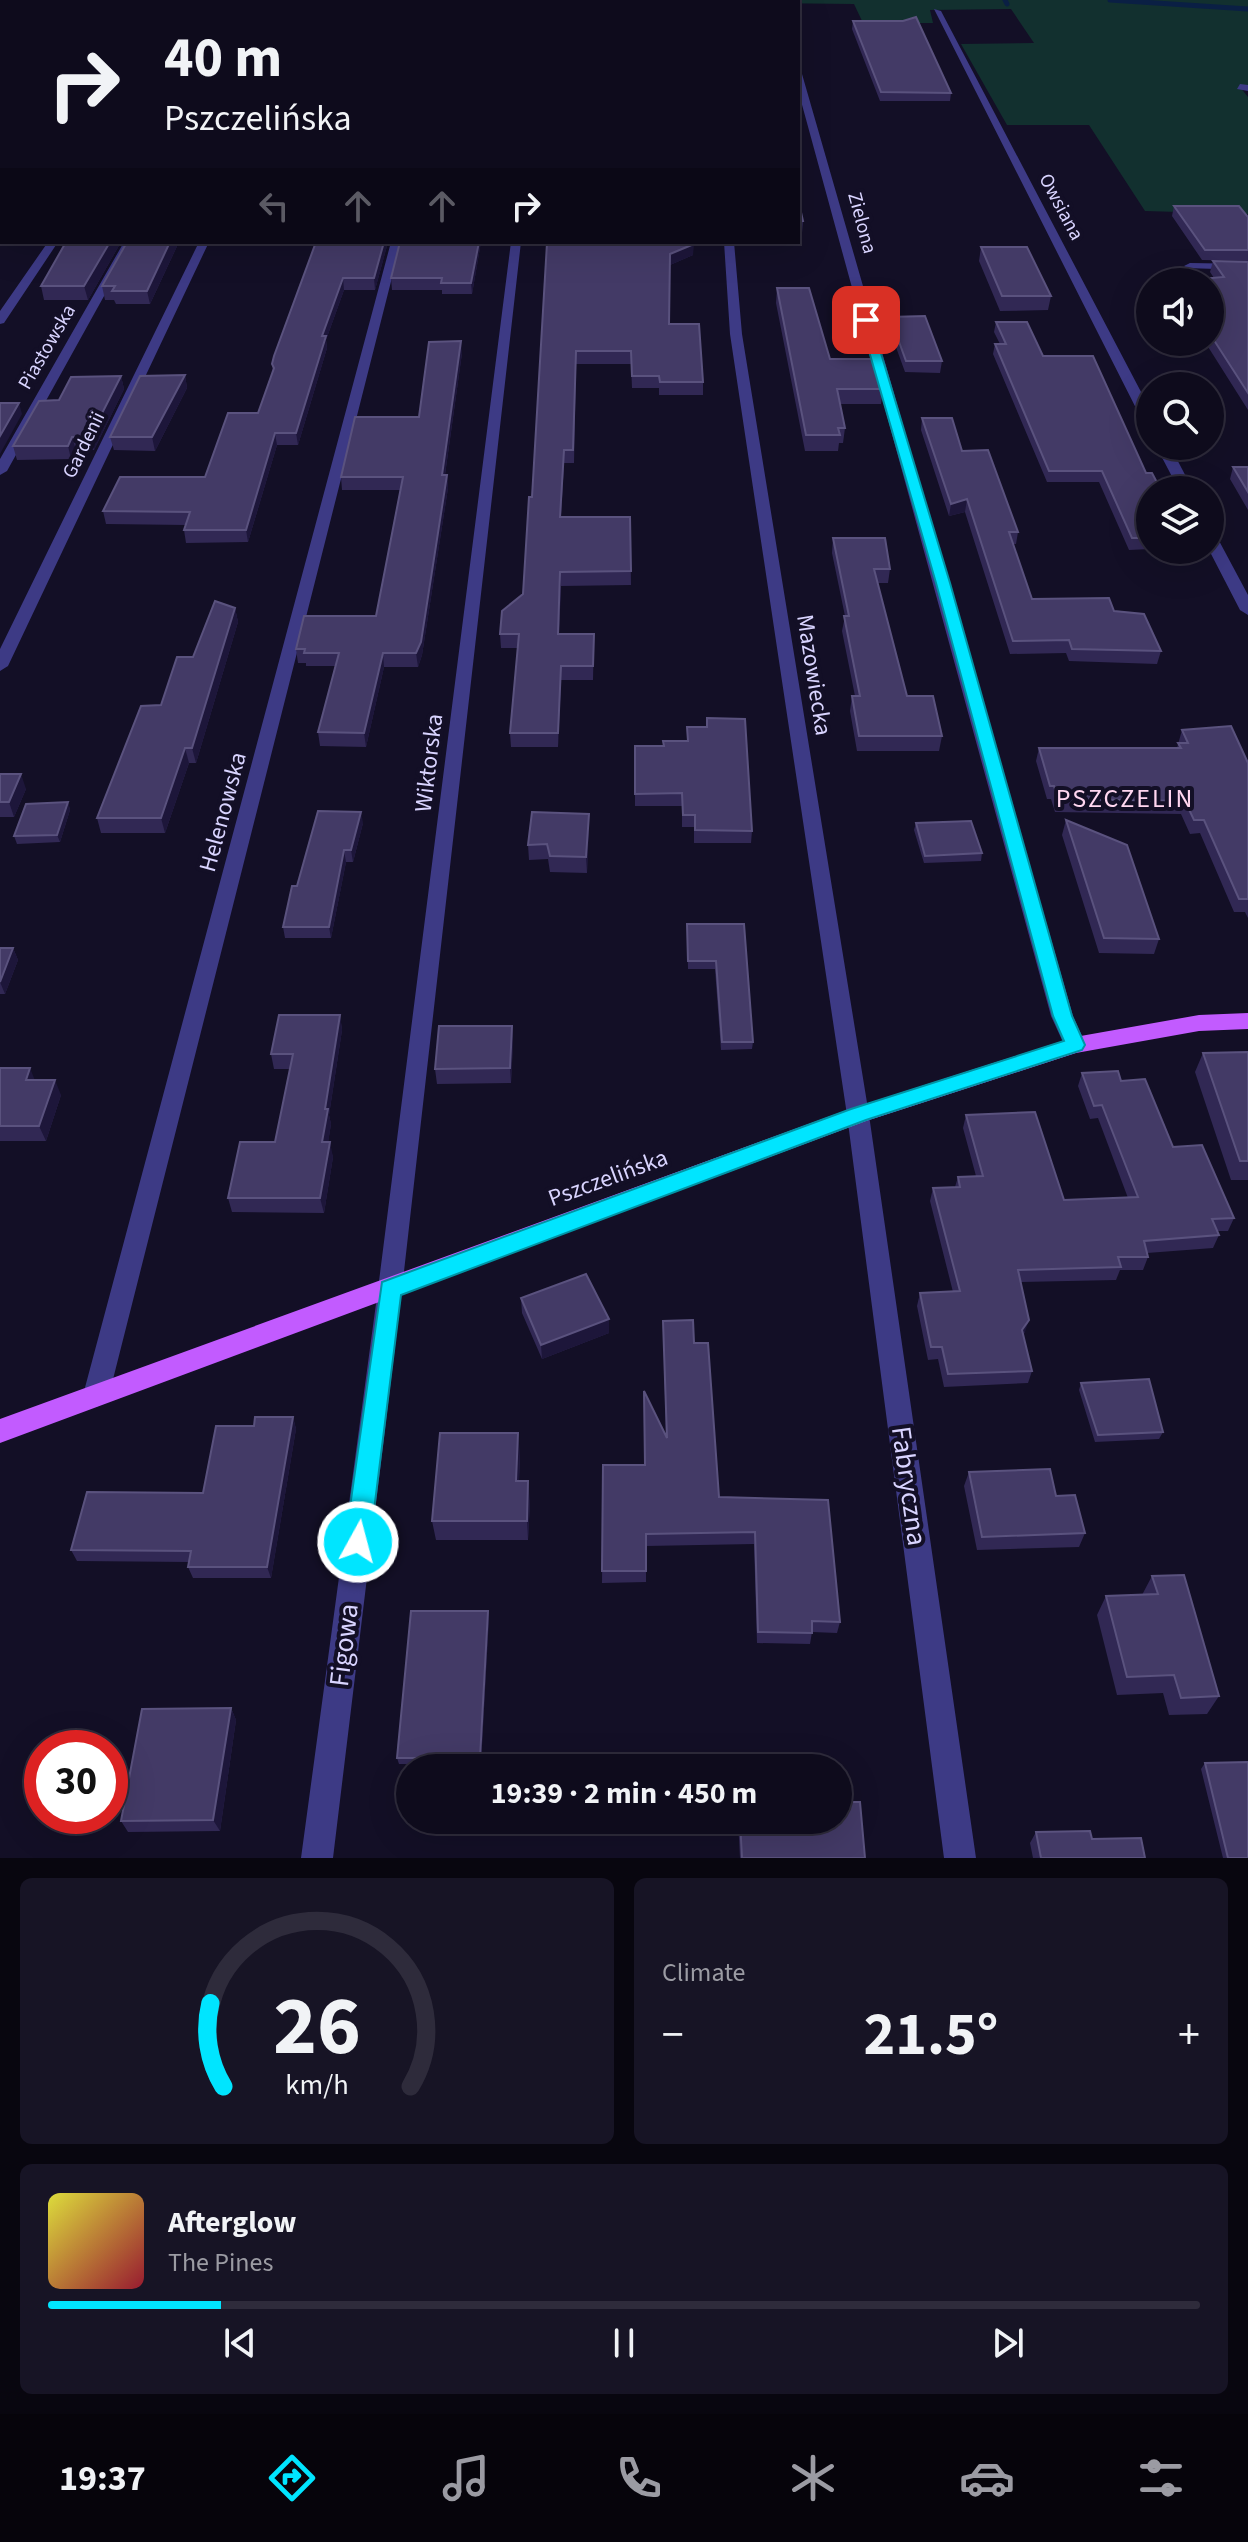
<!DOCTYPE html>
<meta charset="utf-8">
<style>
:root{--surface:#0e0b1c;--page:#171425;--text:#f1f3f6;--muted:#9b9ba3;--line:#2e2b3b;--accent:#00e5ff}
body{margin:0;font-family:"Source Sans 3",sans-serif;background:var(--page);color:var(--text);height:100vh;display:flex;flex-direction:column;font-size:30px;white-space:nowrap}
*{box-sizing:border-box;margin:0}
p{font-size:26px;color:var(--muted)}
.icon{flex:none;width:44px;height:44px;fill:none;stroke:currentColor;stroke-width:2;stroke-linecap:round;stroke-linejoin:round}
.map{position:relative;height:1858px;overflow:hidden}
.details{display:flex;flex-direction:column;gap:20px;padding:20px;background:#08060f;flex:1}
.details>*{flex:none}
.top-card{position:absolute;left:0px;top:0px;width:800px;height:244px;box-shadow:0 8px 32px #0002,0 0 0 2px var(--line);background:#0e0b1c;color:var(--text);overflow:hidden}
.buttons{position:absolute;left:1136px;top:268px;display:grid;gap:16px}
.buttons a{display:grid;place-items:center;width:88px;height:88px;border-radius:50%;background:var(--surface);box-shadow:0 8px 32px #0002,0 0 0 2px var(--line);font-size:40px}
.speed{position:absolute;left:24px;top:1730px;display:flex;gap:16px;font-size:40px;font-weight:700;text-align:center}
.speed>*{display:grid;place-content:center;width:104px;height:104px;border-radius:50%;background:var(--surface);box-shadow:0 8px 32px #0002,0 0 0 2px var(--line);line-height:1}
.speed .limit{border:12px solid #d22;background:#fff;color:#111}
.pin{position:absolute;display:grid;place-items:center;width:68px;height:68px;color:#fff;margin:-34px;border-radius:16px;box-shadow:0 4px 12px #0006}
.me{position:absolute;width:88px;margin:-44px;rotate:7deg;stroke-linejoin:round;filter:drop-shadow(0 0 6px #0008)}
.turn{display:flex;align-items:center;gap:28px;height:168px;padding:0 32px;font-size:36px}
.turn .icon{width:104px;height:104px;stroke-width:2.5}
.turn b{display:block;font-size:56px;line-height:68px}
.lanes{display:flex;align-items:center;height:76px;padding:0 32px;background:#0003;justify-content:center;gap:40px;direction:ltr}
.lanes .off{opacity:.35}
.big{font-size:60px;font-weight:700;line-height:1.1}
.details .card{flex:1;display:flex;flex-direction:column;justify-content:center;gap:12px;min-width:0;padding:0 28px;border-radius:12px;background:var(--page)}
.details .dial{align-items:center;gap:0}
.dial svg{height:208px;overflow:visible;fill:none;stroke:var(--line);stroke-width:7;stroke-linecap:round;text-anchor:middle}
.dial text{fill:var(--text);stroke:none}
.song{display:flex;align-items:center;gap:24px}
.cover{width:96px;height:96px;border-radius:12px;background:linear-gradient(135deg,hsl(60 70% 55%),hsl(350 70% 35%))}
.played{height:8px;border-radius:4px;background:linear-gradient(90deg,var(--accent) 15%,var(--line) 15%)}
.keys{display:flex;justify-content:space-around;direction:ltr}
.heat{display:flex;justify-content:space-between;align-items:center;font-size:44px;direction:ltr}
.details .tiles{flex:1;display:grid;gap:20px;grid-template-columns:1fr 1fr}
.card:last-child{grid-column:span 2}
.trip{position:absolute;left:396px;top:1754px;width:456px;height:80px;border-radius:40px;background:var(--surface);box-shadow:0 8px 32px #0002,0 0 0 2px var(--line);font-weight:700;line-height:80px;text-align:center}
.tab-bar{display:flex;height:128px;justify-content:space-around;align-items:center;background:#06040b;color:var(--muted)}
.tab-bar .icon{width:56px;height:56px}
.tab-bar .current{color:var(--accent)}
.tab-bar b{font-size:36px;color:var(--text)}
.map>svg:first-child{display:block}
</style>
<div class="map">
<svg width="1248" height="1858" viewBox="0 0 1248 1858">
<rect width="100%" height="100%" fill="#130f26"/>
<!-- green -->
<path fill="#12302f" d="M465,0H1248V86L1240,87L1248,97V214L1145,211L1089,125H1007L961,44L1034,43L1011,9L930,10L933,23H863L854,4Z"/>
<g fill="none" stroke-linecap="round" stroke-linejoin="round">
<!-- stream -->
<path stroke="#0a1f44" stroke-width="5" d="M1005,0L1007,4
M1110,0L1248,9"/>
<!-- path -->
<path stroke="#2fb8b0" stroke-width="2" stroke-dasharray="2 3" stroke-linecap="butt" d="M129,2L136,0"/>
<!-- minor -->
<path fill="#3d3a85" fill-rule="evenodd" d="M453,0H461V2H453Z
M934,9L941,11L1150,409V426L1143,422Z
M798,71L802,74L1073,1016L1086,1045L1083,1051H1067L1051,1016L798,90Z
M1240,84L1248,85V91L1237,89Z
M0,215H2V221H0Z
M48,242H58L4,323L0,324V311Z
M124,242H134L7,471L0,475V459Z
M199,242H209L8,666L0,671V649Z
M391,242H401L109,1395L105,1403L96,1407L87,1403L83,1395Z
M511,242H521L402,1289L333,1858H301L378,1289Z
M724,242H734L742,334L869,1115L976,1858H944L847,1115L730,334Z
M1190,263L1248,264V270L1186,268L1184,266Z
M1156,446H1170L1193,490H1179Z
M1210,533L1217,537L1248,595V615L1240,610L1209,550Z"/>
<!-- major -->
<path fill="#c25bff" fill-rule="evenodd" d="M1248,1013V1029L1199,1031L1076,1053L866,1121L0,1443V1419L850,1109L1075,1037L1199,1015Z"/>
<!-- rail casing -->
<g stroke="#00e5ff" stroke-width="4">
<path id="rail" d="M9,2L15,0
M33,2L40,0"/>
</g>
<!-- rail -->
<use href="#rail" stroke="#130f26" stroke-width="3" stroke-dasharray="8" stroke-linecap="butt"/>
</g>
<!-- wall -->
<path fill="#312854" d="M853,21L951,93L950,101H880L852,29Z
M798,199L803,221L802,233H798Z
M1174,206L1248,217V261L1202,260L1172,216Z
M66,242H121L88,300H44L41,286Z
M179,242L150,304H116L114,300H105L102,286Z
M316,242H388L375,290H344L326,340L327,348L298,445H277L248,542L186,543L184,530L186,525L106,524L103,511L205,477L258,413L273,372L272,364Z
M481,242L472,294H442V290H392L391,278Z
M547,243L693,255L670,265L669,324L703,382V395H659V388H632L631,364H576L574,463H564L561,517H630L631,585L561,586L559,634H594L593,680H561L558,747H511L510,733L518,648H501L500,634L523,594L532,497Z
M981,247L1051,296L1048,310L1000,311L979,261Z
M1213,261L1248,262V410L1205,342H1210V282H1199V279L1214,278L1210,272Z
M777,288L830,359L883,389L881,404H840L845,428L843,443H839L838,451H805L776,303Z
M890,317L942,361L940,373L905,372L889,328Z
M996,322L1043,356L1150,490V549L1129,550L1099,482H1047L993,354L995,344H1000L994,332Z
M462,353L445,475H447L448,488L422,655L418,667H384L366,747L320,746L318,732L335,666H306V663H298L296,649L376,616L400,490H342L341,477L419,417Z
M185,375L187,388L155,451L114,450L110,437Z
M121,376L124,389L94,450H76L71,459L17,460L13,446Z
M922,418L962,451L1018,532L1016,544H1013L1032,599L1161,651L1157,664L1069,661L1066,653L1010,654L965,512L949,516L921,430Z
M1233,467H1248V510L1230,479Z
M833,538L890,569L888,583H878L907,696L942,736L939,751H857L850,711L852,696H855L842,631L845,616L832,553Z
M235,608L238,622L196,763H189L165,833H101L97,818L161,705L193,657Z
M707,718L752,831L751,843H694V827H682V806H635V746H664L687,741V727H706Z
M1182,730L1248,763V918L1245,912H1234L1200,833L1190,834L1181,814L1055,812L1051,799H1047L1036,761L1039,748H1177Z
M0,774L26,789L14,817H0Z
M68,802L70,810L60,842L17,844L14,836Z
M589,814L587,873L550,872L548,859L529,860L528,845Z
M1066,820L1159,939L1154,954L1099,953L1062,835Z
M363,823L353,862H346L331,938H285L283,927L297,886Z
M916,823L982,853L981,861L924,863L914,830Z
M687,924H744L753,1042L752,1049L721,1050L715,969H688Z
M0,948H13L18,960L5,994H0Z
M340,1015L342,1030L329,1115L331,1124L328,1142L333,1157L324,1213L232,1212L228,1198L275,1142L290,1069H274L271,1054Z
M512,1026L513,1042L511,1083L437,1084L435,1069Z
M1248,1052V1180H1231L1195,1072L1203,1053Z
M0,1068L35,1080L61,1095L46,1141H0Z
M1082,1073L1121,1081L1173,1147L1234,1218L1228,1231H1217L1219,1235L1213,1248L1147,1253L1148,1257L1143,1270H1120L1116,1280L1021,1282L1025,1332L1023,1335L1032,1371L1028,1383L944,1387L938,1359L928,1360L917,1306L920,1293L953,1292L930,1201L933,1188L955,1187L958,1177L976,1176L963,1128L966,1115L1064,1200L1128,1198L1098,1118L1090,1119L1078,1086Z
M521,1298L609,1333L542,1359L522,1313Z
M663,1321L694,1343L719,1497L828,1500L840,1622L837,1633L812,1632L810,1644L757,1643L754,1544L646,1546V1582L602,1583L603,1465H644L666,1436Z
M1081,1383L1163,1432L1159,1439L1095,1442L1079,1390Z
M293,1417L296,1429L271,1578H193L188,1567L189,1562L77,1561L71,1550L203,1493L254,1426Z
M520,1454L519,1481L530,1501L528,1540H436L432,1521Z
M969,1472L1056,1496L1085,1533L1079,1547L977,1550L964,1486Z
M1152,1576L1219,1696L1207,1714L1169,1715L1163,1693L1117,1695L1097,1615L1106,1596L1142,1595Z
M488,1611L489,1617L481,1764H399L397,1758Z
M231,1708L236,1720L220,1831L128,1832L121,1821Z
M1205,1763L1248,1858H1223L1201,1769Z
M738,1820H838L865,1858H740Z
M1036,1832L1092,1839L1145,1858H1033L1030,1843Z"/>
<!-- shaded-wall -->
<path fill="#1d163a" d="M110,242H121L88,300L84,286Z
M170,242H179L150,304L147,291Z
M384,242H388L375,290L374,278Z
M479,242H481L472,294L471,283Z
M694,244L693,255L670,265V254Z
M343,278L344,290L326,340L327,348L298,445L296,433L322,336Z
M461,341L462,353L443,488L442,475Z
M185,375L187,388L155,451L152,437Z
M121,376L124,389L94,450L90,437Z
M19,403L22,414L0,454V436Z
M275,433L277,445L248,542L246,530Z
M72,437L76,450L71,459L68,446Z
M564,450V463L560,531V517Z
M447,475L448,488L422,655L418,667L416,653Z
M967,499L965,512L949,516L951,504Z
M560,572L561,586L558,648V634Z
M235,608L238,622L196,763L192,748Z
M383,653L384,667L366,747L364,733Z
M561,666V680L558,747V733Z
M185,748L189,763L165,833L161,818Z
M21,774L26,789L14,817L9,802Z
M68,802L70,810L60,842L57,835Z
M361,812L363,823L353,862L351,850Z
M589,814V829L587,873L586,857Z
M344,850L346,862L331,938L329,927Z
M13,948L18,960L5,994L0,982Z
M340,1015L342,1030L329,1115L331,1124L326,1157L322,1142L325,1109Z
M512,1026L513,1042L511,1083L510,1068Z
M30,1068L36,1083L26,1080Z
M55,1080L61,1095L46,1141L39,1126Z
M330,1142L333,1157L324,1213L320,1198Z
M609,1319V1333L542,1359L541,1345Z
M1029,1320L1025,1332L1018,1343L1022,1330Z
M293,1417L296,1429L271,1578L267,1567Z
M518,1433L520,1454L518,1501L516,1481Z
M528,1481L530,1501L528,1540L527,1521Z
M488,1611L489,1617L481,1764L480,1758Z
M231,1708L236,1720L220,1831L213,1820Z"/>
<!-- building -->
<path fill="#433a66" stroke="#5a527e" stroke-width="2" d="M274,0H316L315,2H274Z
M916,17L951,93L881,92L853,21H903Z
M798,199L803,221H798Z
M1174,206H1239L1248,217V250H1205Z
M66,242H110L84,286H41Z
M127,242H170L147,291H112L115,286H102Z
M316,242H384L374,278H343L322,336H326L296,433H275L246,530H184L190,512L103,511L120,477H205L228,413H258L274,368L272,364L274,356Z
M400,242H479L471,283H441L442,278H391Z
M555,242H694V244L670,254L669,324H699L703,382H660L659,376H632L631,351H576L573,450H564L560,517H630L631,571L560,572L558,634H594L593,666H561L558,733H510L519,634H500L502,611L523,594L529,497H532L547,243H554Z
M981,247H1027L1051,296H1002Z
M1213,261L1248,262V393L1210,334V282H1201L1199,279L1224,277Z
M777,288H809L830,359H874L883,389H837L845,428H838L840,435H806Z
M925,316L942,361H906L890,317Z
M996,322H1027L1043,356H1093L1146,473H1152L1161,490H1150V538H1132L1102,471H1049L995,344H1006Z
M461,341L442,475H447L421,642L416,653H383L364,733L318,732L339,653H304L305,649H296L304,616H376L403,477H341L355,417H419L429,342Z
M185,375L152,437H110L140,376Z
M121,376L90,437H72L68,446H13L39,401L59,400L71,377Z
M0,403H19L0,436Z
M922,418H952L962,451L988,450L1018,532H1009L1032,599L1109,598L1114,611L1144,614L1161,651L1072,649L1069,640L1013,641L967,499L951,504Z
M1233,467H1248V492Z
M833,538H885L890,569H874L907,696H933L942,736H859L852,696H860L844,616H849Z
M215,601L235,608L192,748H185L161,818H97L141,706L161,705L177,657H193Z
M707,718L745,719L752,831L695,830V815H683L682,793L635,794V746H664L663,741H688L687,727H707Z
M1231,726L1248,763V899H1239L1204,820H1194L1185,801L1058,799L1054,786H1050L1039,748H1181L1178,743H1188L1182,730Z
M0,774H21L9,802H0Z
M68,802L57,835L14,836L26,804Z
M318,811L361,812L351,850H344L329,927H283L292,886H297Z
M532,812L589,814L586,857L550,856L547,844L528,845Z
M1066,820L1127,845L1159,939L1104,938Z
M971,821L982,853L925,856L916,823Z
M687,924H744L753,1042H722L716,961H688Z
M0,948H13L0,982Z
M279,1015H340L325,1109H328L322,1142H330L320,1198H228L240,1142H275L293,1054H271Z
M439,1026H512L510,1068L435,1069Z
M1248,1052V1161H1240L1203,1053Z
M0,1068H30L26,1080H55L39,1126H0Z
M1118,1071L1121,1081L1145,1079L1173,1147L1202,1145L1234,1218L1212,1219L1219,1235L1144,1241L1148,1257H1118L1121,1267L1018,1270L1029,1320L1022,1330L1032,1371L948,1374L942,1347H931L920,1293L960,1291L933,1188L960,1187L958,1177L983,1176L966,1115L1035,1112L1064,1200L1138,1197L1102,1105L1094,1106L1082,1073Z
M586,1274L609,1319L541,1345L521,1298Z
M693,1320L694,1343H708L719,1497L828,1500L840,1622L812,1621V1633L758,1632L755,1532L646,1534V1571H602L603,1465H645L644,1391L667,1438L663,1321Z
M1149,1379L1163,1432L1098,1435L1081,1383Z
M255,1417H293L267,1567H188L191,1551L71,1550L87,1492L203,1493L216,1426H254Z
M440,1433H518L516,1481H528L527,1521H432Z
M1050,1469L1056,1496L1075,1495L1085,1533L982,1537L969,1472Z
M1184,1575L1219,1696L1181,1698L1174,1675L1127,1677L1106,1596L1158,1594L1152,1576Z
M411,1611H488L480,1758H397Z
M231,1708L213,1820L121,1821L142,1709Z
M1248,1762V1858H1228L1205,1763Z
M838,1802H860L865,1858H742L740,1820H838Z
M1090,1831L1092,1839L1141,1838L1145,1858H1041L1036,1832Z"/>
<!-- route -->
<path fill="#00e5ff" stroke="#0095a6" stroke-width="2" d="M866,317L871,320L950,583L1072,1016L1085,1045L1082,1050L866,1120L401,1295L370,1542L367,1551L358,1554L349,1551L345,1542L382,1282L851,1109L1064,1041L1053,1016L936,583L860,320Z"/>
<g text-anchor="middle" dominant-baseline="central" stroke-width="8" stroke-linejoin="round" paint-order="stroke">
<!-- far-street labels -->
<g font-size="20" fill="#d9d4ff" stroke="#130f26">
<text transform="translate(1061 207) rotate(62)">Owsiana</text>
<text transform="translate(862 223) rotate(75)">Zielona</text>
<text transform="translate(47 347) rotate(-60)">Piastowska</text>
<text transform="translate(84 445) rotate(-64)">Gardenii</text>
</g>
<!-- street labels -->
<g font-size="24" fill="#d9d4ff" stroke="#130f26">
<text transform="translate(814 675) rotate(81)">Mazowiecka</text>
<text transform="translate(429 763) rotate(-83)">Wiktorska</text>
<text transform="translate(223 812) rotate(-75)">Helenowska</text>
<text transform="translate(608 1178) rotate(-20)">Pszczelińska</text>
</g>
<!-- neighbourhood labels -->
<g font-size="26" letter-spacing="2" fill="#ffd6f0" stroke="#130f26">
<text x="1125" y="798">PSZCZELIN</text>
</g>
<!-- near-street labels -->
<g font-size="28" fill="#d9d4ff" stroke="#130f26">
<text transform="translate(909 1486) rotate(82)">Fabryczna</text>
<text transform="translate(344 1645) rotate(-83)">Figowa</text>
</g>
</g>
</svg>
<div class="buttons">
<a><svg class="icon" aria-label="sound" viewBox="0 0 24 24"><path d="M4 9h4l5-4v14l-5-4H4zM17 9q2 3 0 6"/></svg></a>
<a><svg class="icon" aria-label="search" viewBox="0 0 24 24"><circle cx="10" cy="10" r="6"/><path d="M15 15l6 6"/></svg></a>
<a><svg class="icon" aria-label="layers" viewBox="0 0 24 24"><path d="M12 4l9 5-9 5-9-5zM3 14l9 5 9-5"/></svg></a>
</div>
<div class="speed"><div class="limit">30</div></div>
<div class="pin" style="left:866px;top:320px;background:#d93025"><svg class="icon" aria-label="arrive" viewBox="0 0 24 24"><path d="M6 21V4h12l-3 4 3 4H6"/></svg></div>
<svg class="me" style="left:358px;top:1542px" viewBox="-20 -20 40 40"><circle r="17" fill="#00e5ff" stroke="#fff" stroke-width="3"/><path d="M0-11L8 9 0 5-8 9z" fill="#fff"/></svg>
<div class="trip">19:39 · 2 min · 450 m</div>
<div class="top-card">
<div class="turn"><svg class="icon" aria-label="right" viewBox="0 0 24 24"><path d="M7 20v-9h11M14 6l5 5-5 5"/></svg><div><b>40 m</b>Pszczelińska</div></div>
<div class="lanes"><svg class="icon off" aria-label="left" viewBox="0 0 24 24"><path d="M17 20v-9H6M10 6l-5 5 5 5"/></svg><svg class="icon off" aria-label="ahead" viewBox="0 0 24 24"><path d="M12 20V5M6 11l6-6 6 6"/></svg><svg class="icon off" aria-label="ahead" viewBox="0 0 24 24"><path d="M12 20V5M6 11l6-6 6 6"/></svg><svg class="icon" aria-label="right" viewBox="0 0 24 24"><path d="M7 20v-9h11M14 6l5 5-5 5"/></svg></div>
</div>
</div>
<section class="details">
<div class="tiles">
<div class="card dial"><svg viewBox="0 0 100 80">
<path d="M14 69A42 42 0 1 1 86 69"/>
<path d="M14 69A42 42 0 0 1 9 37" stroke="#00e5ff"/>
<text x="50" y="56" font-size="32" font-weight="700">26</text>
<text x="50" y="72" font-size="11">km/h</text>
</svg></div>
<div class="card"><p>Climate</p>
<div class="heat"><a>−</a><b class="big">21.5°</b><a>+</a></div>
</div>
<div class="card">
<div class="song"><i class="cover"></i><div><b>Afterglow</b><p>The Pines</p></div></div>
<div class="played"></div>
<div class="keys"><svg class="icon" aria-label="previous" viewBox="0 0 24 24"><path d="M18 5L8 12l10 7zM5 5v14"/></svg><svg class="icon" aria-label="pause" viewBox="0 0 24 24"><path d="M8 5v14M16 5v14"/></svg><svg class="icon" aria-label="next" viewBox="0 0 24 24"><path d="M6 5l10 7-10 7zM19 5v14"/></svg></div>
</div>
</div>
</section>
<nav class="tab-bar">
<b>19:37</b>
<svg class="icon current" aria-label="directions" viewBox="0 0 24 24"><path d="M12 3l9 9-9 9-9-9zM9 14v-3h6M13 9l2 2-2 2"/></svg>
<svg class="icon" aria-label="music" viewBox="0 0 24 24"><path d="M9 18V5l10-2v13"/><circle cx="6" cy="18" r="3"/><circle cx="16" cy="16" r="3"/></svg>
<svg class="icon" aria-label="phone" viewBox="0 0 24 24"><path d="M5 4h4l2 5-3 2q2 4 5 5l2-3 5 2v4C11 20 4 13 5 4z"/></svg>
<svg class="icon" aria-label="climate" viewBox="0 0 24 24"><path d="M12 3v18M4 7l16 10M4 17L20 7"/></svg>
<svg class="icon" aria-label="car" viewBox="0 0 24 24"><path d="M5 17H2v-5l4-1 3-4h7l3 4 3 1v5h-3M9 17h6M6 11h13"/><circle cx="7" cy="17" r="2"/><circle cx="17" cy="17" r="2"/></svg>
<svg class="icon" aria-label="filters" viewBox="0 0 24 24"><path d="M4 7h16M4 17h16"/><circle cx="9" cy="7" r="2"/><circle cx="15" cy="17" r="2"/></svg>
</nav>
